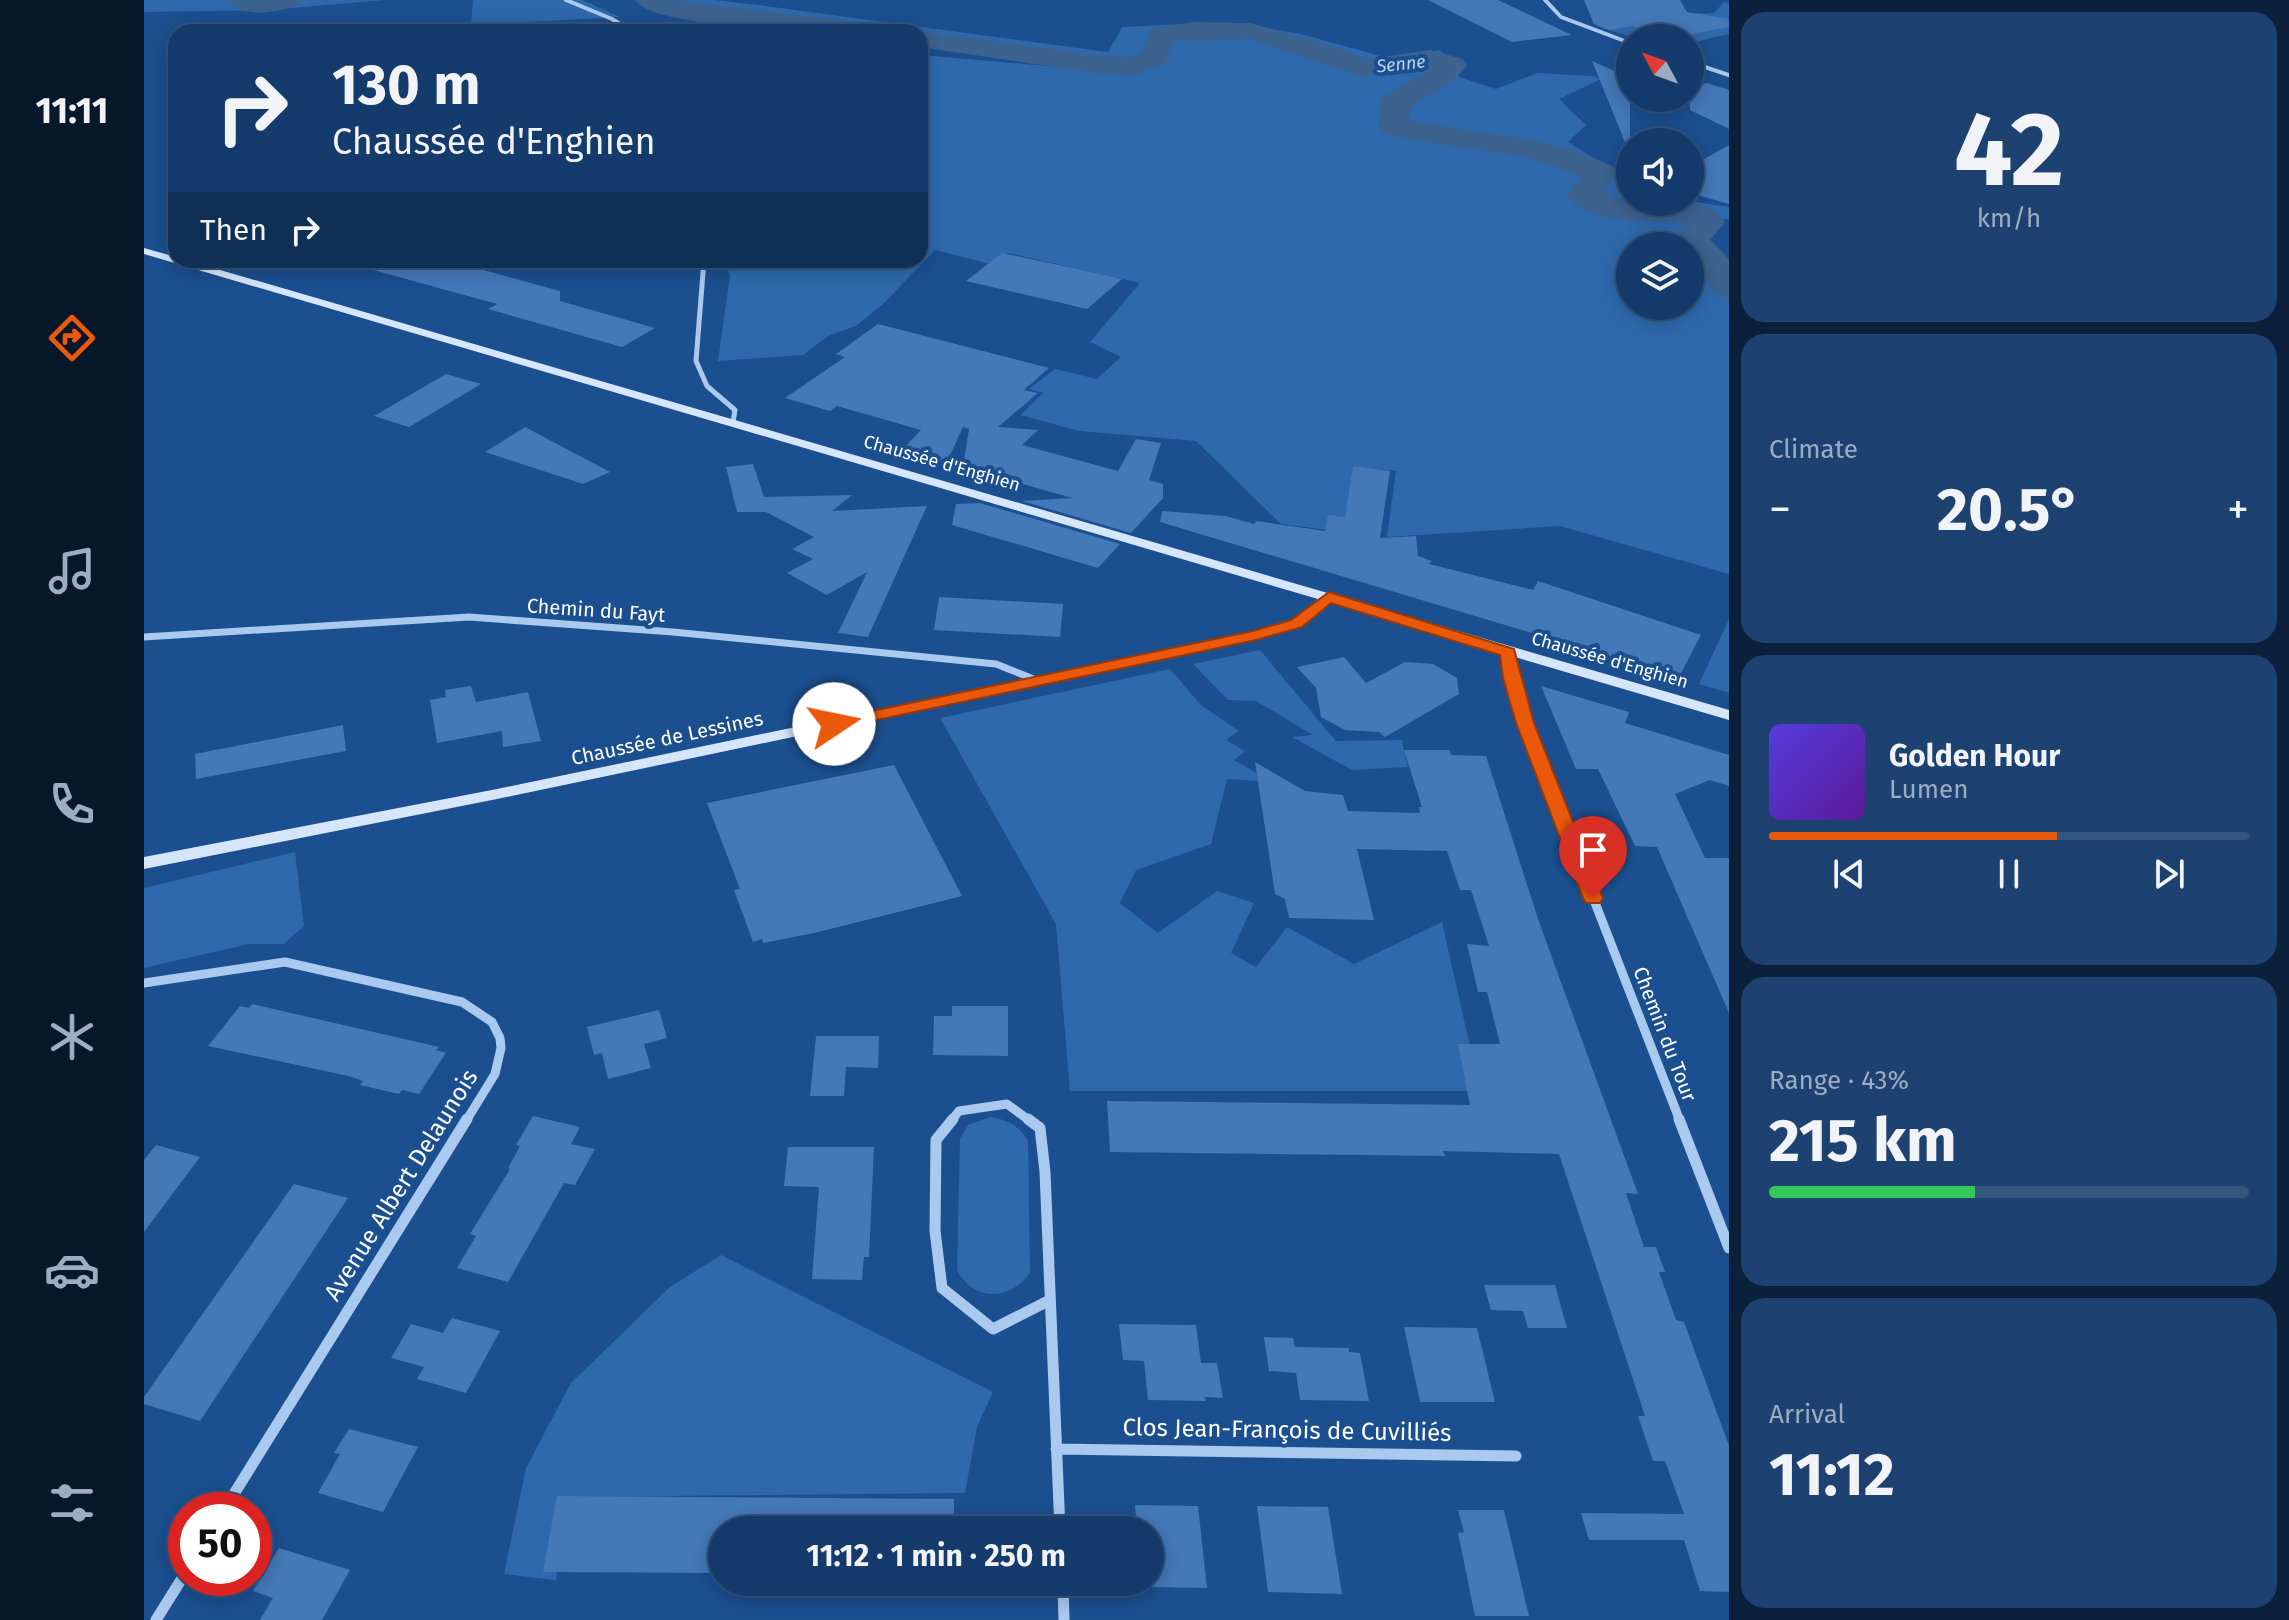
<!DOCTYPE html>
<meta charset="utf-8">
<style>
:root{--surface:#143b6b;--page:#1d4271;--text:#f1f3f6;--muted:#9dadc1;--line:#33557e;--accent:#ea580c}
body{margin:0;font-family:"Fira Sans",sans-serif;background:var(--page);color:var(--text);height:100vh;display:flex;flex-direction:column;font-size:30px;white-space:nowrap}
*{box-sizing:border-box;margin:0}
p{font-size:26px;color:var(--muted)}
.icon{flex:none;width:44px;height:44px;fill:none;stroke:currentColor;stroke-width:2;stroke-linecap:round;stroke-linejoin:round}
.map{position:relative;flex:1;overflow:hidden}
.side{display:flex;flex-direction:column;gap:12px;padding:12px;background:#0b203b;width:560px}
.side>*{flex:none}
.guide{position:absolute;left:24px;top:24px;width:760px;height:244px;border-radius:24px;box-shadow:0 4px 20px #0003,0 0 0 2px var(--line);background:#143b6b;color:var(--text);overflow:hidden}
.needle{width:52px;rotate:311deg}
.controls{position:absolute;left:1472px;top:24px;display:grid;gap:16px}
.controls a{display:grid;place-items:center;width:88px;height:88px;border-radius:50%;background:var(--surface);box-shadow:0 4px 20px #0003,0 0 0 2px var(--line);font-size:40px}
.speed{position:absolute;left:24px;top:1492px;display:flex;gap:16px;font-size:40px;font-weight:700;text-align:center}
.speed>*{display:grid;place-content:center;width:104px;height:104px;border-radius:50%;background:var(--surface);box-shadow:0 4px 20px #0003,0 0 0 2px var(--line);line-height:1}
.speed .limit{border:12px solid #d22;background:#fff;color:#111}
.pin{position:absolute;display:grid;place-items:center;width:68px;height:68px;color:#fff;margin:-82px -34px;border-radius:50% 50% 50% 0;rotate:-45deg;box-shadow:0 0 8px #0007}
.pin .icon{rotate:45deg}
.me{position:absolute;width:88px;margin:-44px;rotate:79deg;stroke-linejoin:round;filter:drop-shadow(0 0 6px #0008)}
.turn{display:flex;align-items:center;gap:28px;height:168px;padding:0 32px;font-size:36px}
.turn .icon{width:104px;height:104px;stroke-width:2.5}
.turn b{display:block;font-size:56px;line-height:68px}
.then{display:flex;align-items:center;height:76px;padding:0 32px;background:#0003;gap:16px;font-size:30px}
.big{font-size:60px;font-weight:700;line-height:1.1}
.side .card{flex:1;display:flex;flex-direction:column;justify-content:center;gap:12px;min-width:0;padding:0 28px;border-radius:24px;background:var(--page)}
.side .dial{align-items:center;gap:0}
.dial b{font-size:104px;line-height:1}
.song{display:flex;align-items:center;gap:24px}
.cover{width:96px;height:96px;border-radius:12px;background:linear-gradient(135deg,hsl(250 70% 55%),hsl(270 70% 35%))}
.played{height:8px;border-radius:4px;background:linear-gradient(90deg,var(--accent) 60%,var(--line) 60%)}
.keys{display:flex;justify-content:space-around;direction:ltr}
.heat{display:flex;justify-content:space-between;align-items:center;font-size:44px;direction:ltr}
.charge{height:12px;border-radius:6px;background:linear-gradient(90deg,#34c759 43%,var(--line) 0)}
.trip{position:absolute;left:564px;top:1516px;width:456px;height:80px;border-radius:40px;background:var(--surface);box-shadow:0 4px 20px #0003,0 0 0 2px var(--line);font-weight:700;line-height:80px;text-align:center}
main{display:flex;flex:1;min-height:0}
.tabs{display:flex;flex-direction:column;width:144px;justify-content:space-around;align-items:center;background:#08182b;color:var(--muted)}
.tabs .icon{width:56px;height:56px}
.tabs .current{color:var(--accent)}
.tabs b{font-size:36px;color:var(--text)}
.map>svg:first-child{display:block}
</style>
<main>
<nav class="tabs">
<b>11:11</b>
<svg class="icon current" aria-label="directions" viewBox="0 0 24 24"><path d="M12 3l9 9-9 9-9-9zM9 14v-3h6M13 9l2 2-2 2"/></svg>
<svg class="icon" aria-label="music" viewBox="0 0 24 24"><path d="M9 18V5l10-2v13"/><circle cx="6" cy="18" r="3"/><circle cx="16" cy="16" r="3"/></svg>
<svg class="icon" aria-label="phone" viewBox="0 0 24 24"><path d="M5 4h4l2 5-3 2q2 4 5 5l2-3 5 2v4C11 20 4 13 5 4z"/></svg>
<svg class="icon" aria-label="climate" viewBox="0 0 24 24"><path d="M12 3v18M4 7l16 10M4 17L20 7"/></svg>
<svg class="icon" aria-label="car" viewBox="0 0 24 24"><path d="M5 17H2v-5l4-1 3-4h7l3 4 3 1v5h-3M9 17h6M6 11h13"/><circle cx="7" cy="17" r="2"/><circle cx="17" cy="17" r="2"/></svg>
<svg class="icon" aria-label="filters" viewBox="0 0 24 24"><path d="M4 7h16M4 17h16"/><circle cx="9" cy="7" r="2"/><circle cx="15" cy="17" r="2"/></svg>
</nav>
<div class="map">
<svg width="1585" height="1620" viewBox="0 0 1585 1620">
<rect width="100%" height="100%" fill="#1b4f8f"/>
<!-- green -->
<path fill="#2e69ad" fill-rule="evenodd" d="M0,0H242L121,10L0,12Z
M329,0H438L476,17L327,25Z
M504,0H570L614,5L964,52L978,27L1063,23L1109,26L1157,34L1247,59L1296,50L1307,59L1315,77L1352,89L1394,73L1448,76L1457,79L1415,99L1442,125L1424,142L1486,181V202L1546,201L1585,207V219L1564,222L1546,240L1571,265L1585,287V574L1416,526L1243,537L1252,471L1213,467L1200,532L1137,524L1052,441L935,431L876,415L899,393L885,389L911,369L953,379L977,357L946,342L996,283L864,253L846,264L791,250L738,305L712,326L684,336L659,355L574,361L586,276L581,260H776V55L996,74L958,64L776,39V32H728L532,10ZM1486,246H1546V306H1486Z
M1580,2L1585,3V34L1546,43V38H1490L1453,26L1488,23L1495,29L1518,34L1492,16L1570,13Z
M1585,619V693L1555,684Z
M1116,650L1192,741L1258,740L1264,767L1208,770L1148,737L1169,735L1112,701L1084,700L1049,664Z
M1026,669L1058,706L1095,731L1082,740L1101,751L1090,760L1128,782L1083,779L1067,844L992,870L976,903L1014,933L1073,891L1110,903L1087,953L1112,967L1143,927L1210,964L1298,922L1336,1091H926L912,924L796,718Z
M151,852L160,926L140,944H105L0,968V888Z
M846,1117C864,1120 875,1125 884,1141L886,1273C866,1301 829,1302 813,1270L816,1139L824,1125Z
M577,1255L849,1392L833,1427L821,1493L422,1497L412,1580L360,1574L382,1468L427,1383L526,1287Z"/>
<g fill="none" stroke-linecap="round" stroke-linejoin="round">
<!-- river -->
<path fill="#3c6290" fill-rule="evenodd" d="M85,0H158L154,6C134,11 99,20 85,0Z
M491,0H529L728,24L738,26L742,32C700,32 512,31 491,0Z
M1050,22L1106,23L1190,46L1223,59L1286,50L1319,59L1323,65C1310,84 1286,94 1267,106L1266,120C1335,136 1405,134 1470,167L1474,174L1460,191L1472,197L1486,198V202C1516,202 1562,194 1581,222L1566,240L1585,259V298L1572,295L1546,260V246H1532L1528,240L1542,225L1536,222C1502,220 1444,226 1422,194L1437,176L1383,157L1276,141L1239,133L1234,126L1237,102L1241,96L1288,68L1220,77L1105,39L1029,41L1021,64L990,75L959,74L776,47V32H771L776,31L959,56L987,57L998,53L1007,28Z"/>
</g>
<!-- building -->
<path fill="#4478b7" d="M1284,0H1354L1428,35L1368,42Z
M1440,0H1536L1543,12L1585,19V27L1527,38L1488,26L1465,30L1450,24Z
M1448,61L1486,78V152H1485Z
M1563,83L1585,90V129L1546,110V87Z
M1585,145V204L1546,193V167Z
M858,253L934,269L978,279L943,309L822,281Z
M223,260H303L416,291V301L511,328L478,347L344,309L353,304L222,268Z
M734,324L905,368L880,390L894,393L854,427L894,430L878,445L974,471L992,439L1017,443L1005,480L1019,484V498L987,533L878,501L928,498L819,467L825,429L819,427L803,462L758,450L777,430L693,406L686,411L641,398L701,357L692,354Z
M302,374L337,384L265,427L230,416Z
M381,427L466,472L439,484L341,452Z
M609,464L620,497L708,495L688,511L783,506L724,637L694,633L723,572L683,595L643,573L669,559L648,549L670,537L622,512H593L582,467Z
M1209,466L1246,471L1236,538L1272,536L1274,556L1288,561L1285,564L1389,590L1394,581L1557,635L1535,677L1016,522L1018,511L1082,516L1110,524L1113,521L1181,531L1184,515L1201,517Z
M836,503L976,544L954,568L808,525L812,504Z
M795,597L919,604L916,637L790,630Z
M1200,657L1222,683L1261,662L1289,664L1313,678L1315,694L1241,737L1235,732L1201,730L1177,717L1172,688L1153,667Z
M327,686L332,702L384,692L397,741L359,747L358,731L293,743L286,700L302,697L301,690Z
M1397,686L1485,712L1481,723L1585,755V786L1566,780L1531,794L1561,858H1585V1013L1513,847L1491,846L1454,769H1432Z
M199,725L202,751L52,779L51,754Z
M1260,750H1305L1307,755L1342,756L1394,919L1494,1194L1482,1193L1500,1247H1512L1521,1272H1515L1532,1320L1540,1322L1585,1446V1592L1556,1591L1540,1540H1445L1437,1513L1540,1514L1521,1461H1509L1494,1416H1501L1415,1154L1299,1151L1301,1156L966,1152L963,1101L1326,1105L1314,1044H1356L1343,992H1334L1323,944L1345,946L1327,890H1316L1303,851L1213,849L1230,920L1145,918L1141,899L1131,894L1111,762L1161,791L1199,795L1204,811L1276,813L1275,807H1278Z
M750,765L818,896L670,933L619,943L618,939L609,942L590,890L596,889L563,803Z
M108,1004L295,1047L292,1050L302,1053L275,1094L258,1090L255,1094L216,1085L219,1081L204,1076L64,1046L96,1006L105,1008Z
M808,1006H864V1056L789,1055L790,1016H808Z
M515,1010L523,1038L500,1044L507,1068L464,1079L458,1053L450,1055L443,1027Z
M672,1036H735L734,1068L702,1067L700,1096H666Z
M389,1116L436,1127L427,1144L451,1149L431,1185L420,1183L364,1282L313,1268L332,1236L326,1234L366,1169L364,1168L376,1146L372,1145Z
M12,1145L56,1157L0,1232V1160Z
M644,1147H730L725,1257H720L718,1280L668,1279L675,1187L640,1186Z
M150,1184L204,1198L56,1421L0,1404V1397Z
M1340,1285H1411L1423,1328H1384L1379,1311L1347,1310Z
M308,1318L356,1331L322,1393L273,1379L280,1367L247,1358L267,1324L299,1333Z
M975,1324L1052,1325L1057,1363H1073L1079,1398L1061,1397L1062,1401L1004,1400L1000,1361L979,1360Z
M1260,1327L1333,1328L1351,1402H1276Z
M1120,1337L1149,1338L1151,1347L1205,1348V1352L1216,1353L1225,1401L1156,1400L1152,1373L1125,1371Z
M205,1429L274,1447L239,1512L174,1493L196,1454L190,1453Z
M413,1496L810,1499V1530H578V1573L399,1572Z
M991,1505L1054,1506L1063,1588L1006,1587V1530H993Z
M1113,1506L1184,1507L1198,1594L1124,1592Z
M1314,1510H1360L1385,1616H1331L1314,1533L1320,1532Z
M135,1548L206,1570L178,1620H116L129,1598L109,1591Z"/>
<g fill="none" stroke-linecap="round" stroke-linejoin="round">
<!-- street-far4 -->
<path stroke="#a9c9ee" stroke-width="4" d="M422,0L468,19L489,32
M1401,0L1417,17L1486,43
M1546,62L1585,75"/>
<!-- street-far3 -->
<path stroke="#a9c9ee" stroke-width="5" d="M560,260L552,361L563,386L591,410L589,422"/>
<!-- street-far2 -->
<path stroke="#a9c9ee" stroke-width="7" d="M0,637L325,617L529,632L852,664L897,682
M1364,652L1367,678L1384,730"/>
<!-- street-far1 -->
<path stroke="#a9c9ee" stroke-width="9" d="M1383,728L1536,1121
M0,983L141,962L318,1002L348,1022L356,1038L357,1048L351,1074L322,1121
M807,1121L815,1111L863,1104L886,1121"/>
<!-- street -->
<path stroke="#a9c9ee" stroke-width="11" d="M809,1119L792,1140L791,1231L798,1288L849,1329L906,1300
M884,1119L896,1128L901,1172L916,1530
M1535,1119L1585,1248
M912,1449L1372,1456
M80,1510L323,1119
M919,1582L920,1620
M12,1620L42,1572"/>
<!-- secondary -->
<path fill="#d6e6fa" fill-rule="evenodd" d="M0,248L32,257V260H42L1585,710V720L1187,603L1158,627L1112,640L353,799L0,869V857L353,789L1109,632L1148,621L1174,599L0,254Z"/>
</g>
<!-- route -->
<path fill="#ea580c" stroke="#983908" stroke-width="2" d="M1185,592L1370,649L1390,723L1459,898L1456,903H1442L1439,898L1372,723L1359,678L1356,655L1187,603L1158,627L1112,640L690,729L682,724L690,719L1109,631L1147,620Z"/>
<g text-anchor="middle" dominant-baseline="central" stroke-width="8" stroke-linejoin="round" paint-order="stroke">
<!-- far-water labels -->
<g font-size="18" font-style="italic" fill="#b5d3f5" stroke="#1b4f8f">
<text transform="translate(1257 64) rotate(-6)">Senne</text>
</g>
<!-- far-street labels -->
<g font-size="18" fill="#fff" stroke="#1b4f8f">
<text transform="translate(798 463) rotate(16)">Chaussée d'Enghien</text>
<text transform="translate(1466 660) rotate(16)">Chaussée d'Enghien</text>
</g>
<!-- street labels -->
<g font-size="20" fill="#fff" stroke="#1b4f8f">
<text transform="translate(452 610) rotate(4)">Chemin du Fayt</text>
<text transform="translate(523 738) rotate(-12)">Chaussée de Lessines</text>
<text transform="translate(1521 1034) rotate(69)">Chemin du Tour</text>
</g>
<!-- near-street labels -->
<g font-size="24" fill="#fff" stroke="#1b4f8f">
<text transform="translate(257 1185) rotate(-58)">Avenue Albert Delaunois</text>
<text transform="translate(1143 1430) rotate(1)">Clos Jean-François de Cuvilliés</text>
</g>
</g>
</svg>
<div class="controls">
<a><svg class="needle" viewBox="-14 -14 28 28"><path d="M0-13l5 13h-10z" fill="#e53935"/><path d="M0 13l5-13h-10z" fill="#9dadc1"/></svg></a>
<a><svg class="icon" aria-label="sound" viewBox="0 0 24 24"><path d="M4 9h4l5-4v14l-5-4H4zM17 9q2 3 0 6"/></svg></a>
<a><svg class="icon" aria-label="layers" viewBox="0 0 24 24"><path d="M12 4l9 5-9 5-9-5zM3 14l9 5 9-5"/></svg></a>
</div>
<div class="speed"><div class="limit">50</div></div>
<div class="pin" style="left:1449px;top:898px;background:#d93025"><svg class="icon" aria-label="arrive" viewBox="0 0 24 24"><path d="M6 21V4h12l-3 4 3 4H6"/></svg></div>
<svg class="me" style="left:690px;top:724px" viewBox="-20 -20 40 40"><circle r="19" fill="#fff"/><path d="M0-13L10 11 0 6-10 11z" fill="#ea580c"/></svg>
<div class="trip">11:12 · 1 min · 250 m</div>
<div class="guide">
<div class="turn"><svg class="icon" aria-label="right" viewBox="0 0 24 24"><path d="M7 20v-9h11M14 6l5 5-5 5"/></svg><div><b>130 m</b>Chaussée d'Enghien</div></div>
<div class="then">Then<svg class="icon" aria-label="right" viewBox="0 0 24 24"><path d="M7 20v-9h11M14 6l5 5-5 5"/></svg></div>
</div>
</div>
<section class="side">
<div class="card dial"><b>42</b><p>km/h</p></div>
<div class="card"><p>Climate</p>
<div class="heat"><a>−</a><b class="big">20.5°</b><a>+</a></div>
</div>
<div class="card">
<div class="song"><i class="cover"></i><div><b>Golden Hour</b><p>Lumen</p></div></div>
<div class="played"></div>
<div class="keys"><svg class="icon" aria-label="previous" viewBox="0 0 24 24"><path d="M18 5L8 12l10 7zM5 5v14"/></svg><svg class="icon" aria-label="pause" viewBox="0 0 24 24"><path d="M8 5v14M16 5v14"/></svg><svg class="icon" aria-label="next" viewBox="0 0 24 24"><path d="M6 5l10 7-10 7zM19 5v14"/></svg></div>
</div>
<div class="card"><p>Range · 43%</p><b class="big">215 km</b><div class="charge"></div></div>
<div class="card"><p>Arrival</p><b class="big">11:12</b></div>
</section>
</main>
